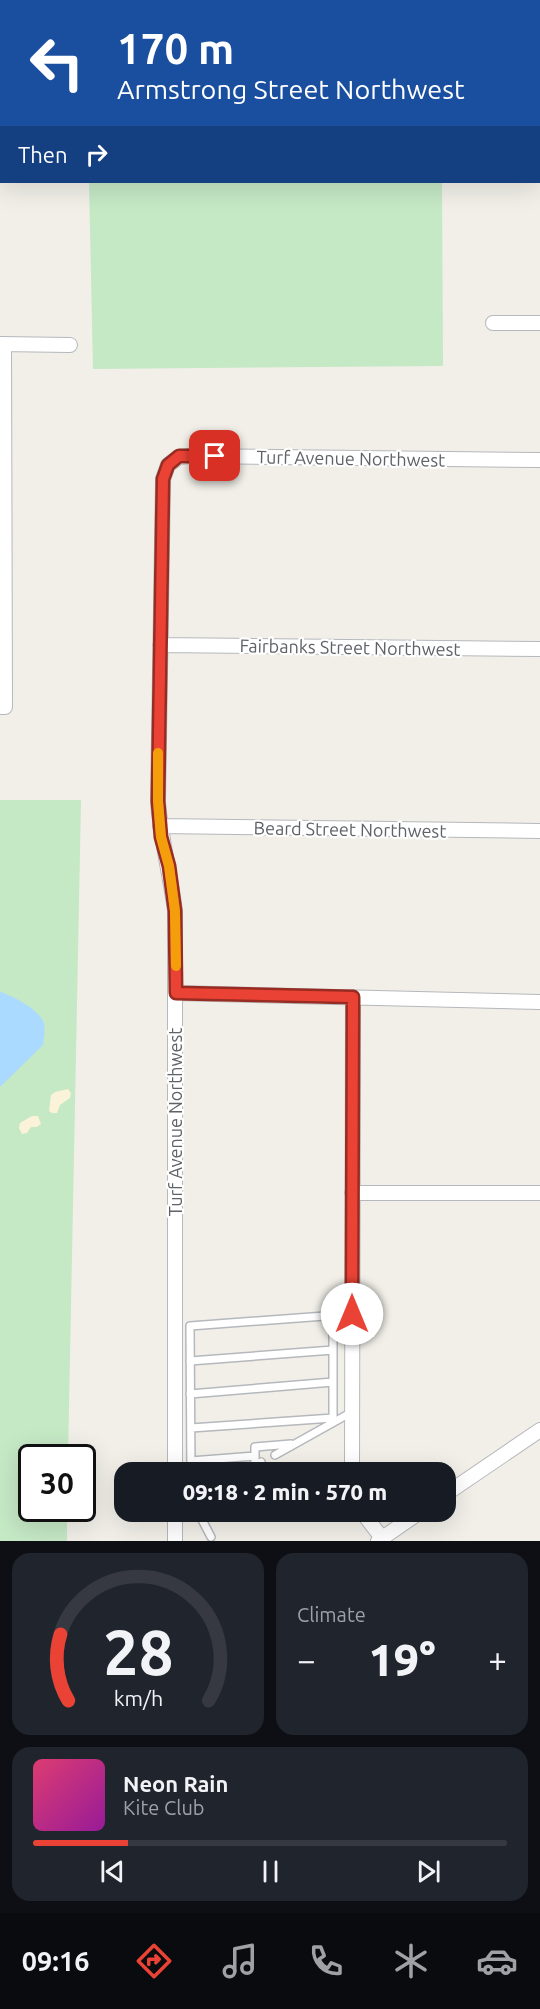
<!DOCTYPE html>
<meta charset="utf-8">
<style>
:root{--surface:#171b24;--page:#20242c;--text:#f1f3f6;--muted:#9ea1a6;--line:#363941;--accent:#ea4335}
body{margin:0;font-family:Ubuntu,sans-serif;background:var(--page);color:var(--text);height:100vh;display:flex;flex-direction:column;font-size:22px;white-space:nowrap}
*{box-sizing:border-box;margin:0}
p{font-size:20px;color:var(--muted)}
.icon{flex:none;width:33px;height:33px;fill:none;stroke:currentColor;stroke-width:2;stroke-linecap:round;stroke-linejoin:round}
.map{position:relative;height:1541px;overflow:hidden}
.details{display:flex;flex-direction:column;gap:12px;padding:12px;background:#0d0f14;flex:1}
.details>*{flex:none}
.banner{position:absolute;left:0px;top:0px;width:540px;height:183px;box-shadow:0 6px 24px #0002;background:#1a4fa0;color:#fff;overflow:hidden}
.speed{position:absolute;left:18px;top:1444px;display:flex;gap:12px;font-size:30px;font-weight:700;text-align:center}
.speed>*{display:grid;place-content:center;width:78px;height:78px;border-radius:50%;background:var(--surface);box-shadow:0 6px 24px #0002;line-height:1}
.speed .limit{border:3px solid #111;border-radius:9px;background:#fff;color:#111}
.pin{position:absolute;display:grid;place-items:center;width:51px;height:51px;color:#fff;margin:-26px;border-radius:12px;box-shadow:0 3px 9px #0006}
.me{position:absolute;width:66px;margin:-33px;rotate:0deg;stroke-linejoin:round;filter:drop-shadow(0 0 4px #0008)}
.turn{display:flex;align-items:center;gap:21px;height:126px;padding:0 18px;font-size:27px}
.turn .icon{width:78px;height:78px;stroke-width:2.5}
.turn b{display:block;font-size:42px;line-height:51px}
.then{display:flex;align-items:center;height:57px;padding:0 18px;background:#0003;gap:12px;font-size:22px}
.big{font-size:45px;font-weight:800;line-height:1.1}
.details .card{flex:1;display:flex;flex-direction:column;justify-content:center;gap:9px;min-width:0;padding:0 21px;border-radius:18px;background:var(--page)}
.details .dial{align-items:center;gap:0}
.dial svg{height:156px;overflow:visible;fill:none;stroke:var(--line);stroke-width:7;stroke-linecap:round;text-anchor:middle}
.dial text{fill:var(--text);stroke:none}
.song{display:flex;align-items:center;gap:18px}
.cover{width:72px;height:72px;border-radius:9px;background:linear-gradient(135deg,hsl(340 70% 55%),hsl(300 70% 35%))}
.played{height:6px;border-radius:3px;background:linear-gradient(90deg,var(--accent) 20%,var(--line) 20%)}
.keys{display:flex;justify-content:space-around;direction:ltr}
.heat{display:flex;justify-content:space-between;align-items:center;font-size:33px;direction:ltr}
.details .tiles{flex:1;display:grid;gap:12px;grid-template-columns:1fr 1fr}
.card:last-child{grid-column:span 2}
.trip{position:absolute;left:114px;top:1462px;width:342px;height:60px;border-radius:18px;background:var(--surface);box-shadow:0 6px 24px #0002;font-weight:800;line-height:60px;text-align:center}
.tabs{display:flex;height:96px;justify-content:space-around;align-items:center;background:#090b0e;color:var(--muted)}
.tabs .icon{width:42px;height:42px}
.tabs .active{color:var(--accent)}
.tabs b{font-size:27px;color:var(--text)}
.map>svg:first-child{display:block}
</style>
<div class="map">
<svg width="540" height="1541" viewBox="0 0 540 1541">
<rect width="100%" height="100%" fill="#f1efe8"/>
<!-- green -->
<path fill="#c5e8c5" d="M85,0H440V1L85,2Z
M89,182H442L443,366L93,369Z
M0,800H81L68,1458H32V1509H67V1541H0Z"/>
<!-- sand -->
<path fill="#fbf3d9" d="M68,1089L71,1093L70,1098L60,1105L57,1113H52L49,1111L51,1095L55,1092Z
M32,1116H38L41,1124L37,1127H31L27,1133L22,1134L19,1128L20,1123Z"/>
<!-- water -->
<path fill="#aadaff" d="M0,992C11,995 38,1009 43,1021C46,1028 44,1037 43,1045L0,1087Z"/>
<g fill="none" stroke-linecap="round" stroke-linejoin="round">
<!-- service casing -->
<g stroke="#b5b8bc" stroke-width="10">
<path id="service" d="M333,1315V1422
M190,1361L333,1350
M190,1394L333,1382
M191,1428L333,1418
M275,1455L352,1412
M191,1461L255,1456
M255,1466V1447L291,1444
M191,1473L190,1326L352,1314
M241,1473L261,1462
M198,1512L211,1537"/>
</g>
<!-- minor casing -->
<g stroke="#b5b8bc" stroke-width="16">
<path id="minor" d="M89,2V0
M0,145H2
M538,156H540
M493,323H540
M0,344L70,345
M160,645L540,649
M0,707H5L4,344
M160,826L540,831
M176,993L540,1002
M352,1193H540
M175,1473V911C170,874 161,839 158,802L163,479L168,465L179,457L192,456L540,460
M352,1473L353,997
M446,1494L540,1430
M362,1512L382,1538
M175,1541V1512
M378,1541L420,1512"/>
</g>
<!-- service -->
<use href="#service" stroke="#fff" stroke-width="7"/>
<!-- minor -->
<use href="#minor" stroke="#fff" stroke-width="14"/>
</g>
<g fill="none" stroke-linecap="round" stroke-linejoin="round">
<!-- route casing -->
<g stroke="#982c22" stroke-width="15">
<path id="route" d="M215,456H179L168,465L163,479L158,801L161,837L169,866L175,911L176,993L353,997L352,1314"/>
</g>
<!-- route -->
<use href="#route" stroke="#ea4335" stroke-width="10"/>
<!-- slow -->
<path stroke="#f59e0b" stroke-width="10" d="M158,753V801L161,837L169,866L175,911L176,966"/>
</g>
<g text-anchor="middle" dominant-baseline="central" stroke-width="4.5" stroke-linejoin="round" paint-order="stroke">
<!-- street labels -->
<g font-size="18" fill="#5f6368" stroke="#fff">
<text transform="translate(351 458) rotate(1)">Turf Avenue Northwest</text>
<text transform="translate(350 647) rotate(1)">Fairbanks Street Northwest</text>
<text transform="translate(350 829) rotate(1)">Beard Street Northwest</text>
<text transform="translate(175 1122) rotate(-90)">Turf Avenue Northwest</text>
</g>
</g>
</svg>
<div class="speed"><div class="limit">30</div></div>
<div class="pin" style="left:215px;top:456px;background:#d93025"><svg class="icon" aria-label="arrive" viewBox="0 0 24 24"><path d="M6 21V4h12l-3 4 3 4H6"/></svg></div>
<svg class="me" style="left:352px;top:1314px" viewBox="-20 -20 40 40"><circle r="19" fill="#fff"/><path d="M0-13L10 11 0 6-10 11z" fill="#ea4335"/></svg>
<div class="trip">09:18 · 2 min · 570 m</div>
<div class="banner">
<div class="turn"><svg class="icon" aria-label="left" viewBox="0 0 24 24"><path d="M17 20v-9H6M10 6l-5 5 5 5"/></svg><div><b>170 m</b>Armstrong Street Northwest</div></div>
<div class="then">Then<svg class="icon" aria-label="right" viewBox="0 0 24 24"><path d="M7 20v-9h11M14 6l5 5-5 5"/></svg></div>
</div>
</div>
<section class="details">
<div class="tiles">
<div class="card dial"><svg viewBox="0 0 100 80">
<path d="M14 69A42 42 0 1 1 86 69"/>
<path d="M14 69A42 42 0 0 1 10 35" stroke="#ea4335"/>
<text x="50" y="56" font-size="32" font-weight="700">28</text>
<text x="50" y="72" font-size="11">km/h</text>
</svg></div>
<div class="card"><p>Climate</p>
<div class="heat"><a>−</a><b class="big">19°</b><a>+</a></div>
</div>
<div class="card">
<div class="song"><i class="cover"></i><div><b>Neon Rain</b><p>Kite Club</p></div></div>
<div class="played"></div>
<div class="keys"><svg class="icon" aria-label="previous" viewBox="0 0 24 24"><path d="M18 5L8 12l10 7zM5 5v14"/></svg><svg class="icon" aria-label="pause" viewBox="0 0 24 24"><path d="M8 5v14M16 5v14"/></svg><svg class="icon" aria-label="next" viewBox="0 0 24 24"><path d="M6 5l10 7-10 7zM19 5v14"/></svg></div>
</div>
</div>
</section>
<nav class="tabs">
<b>09:16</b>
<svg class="icon active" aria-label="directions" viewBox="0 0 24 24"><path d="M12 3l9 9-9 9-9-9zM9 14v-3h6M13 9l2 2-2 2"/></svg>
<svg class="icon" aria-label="music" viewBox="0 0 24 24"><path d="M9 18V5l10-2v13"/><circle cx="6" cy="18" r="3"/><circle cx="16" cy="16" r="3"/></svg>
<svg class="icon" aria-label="phone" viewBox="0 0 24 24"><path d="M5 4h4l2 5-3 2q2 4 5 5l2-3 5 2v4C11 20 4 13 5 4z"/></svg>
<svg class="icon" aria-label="climate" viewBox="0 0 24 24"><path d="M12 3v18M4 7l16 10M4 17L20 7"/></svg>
<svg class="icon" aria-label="car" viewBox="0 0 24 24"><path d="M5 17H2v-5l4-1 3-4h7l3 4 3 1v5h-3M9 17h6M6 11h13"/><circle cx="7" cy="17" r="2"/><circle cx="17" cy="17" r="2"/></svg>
</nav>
